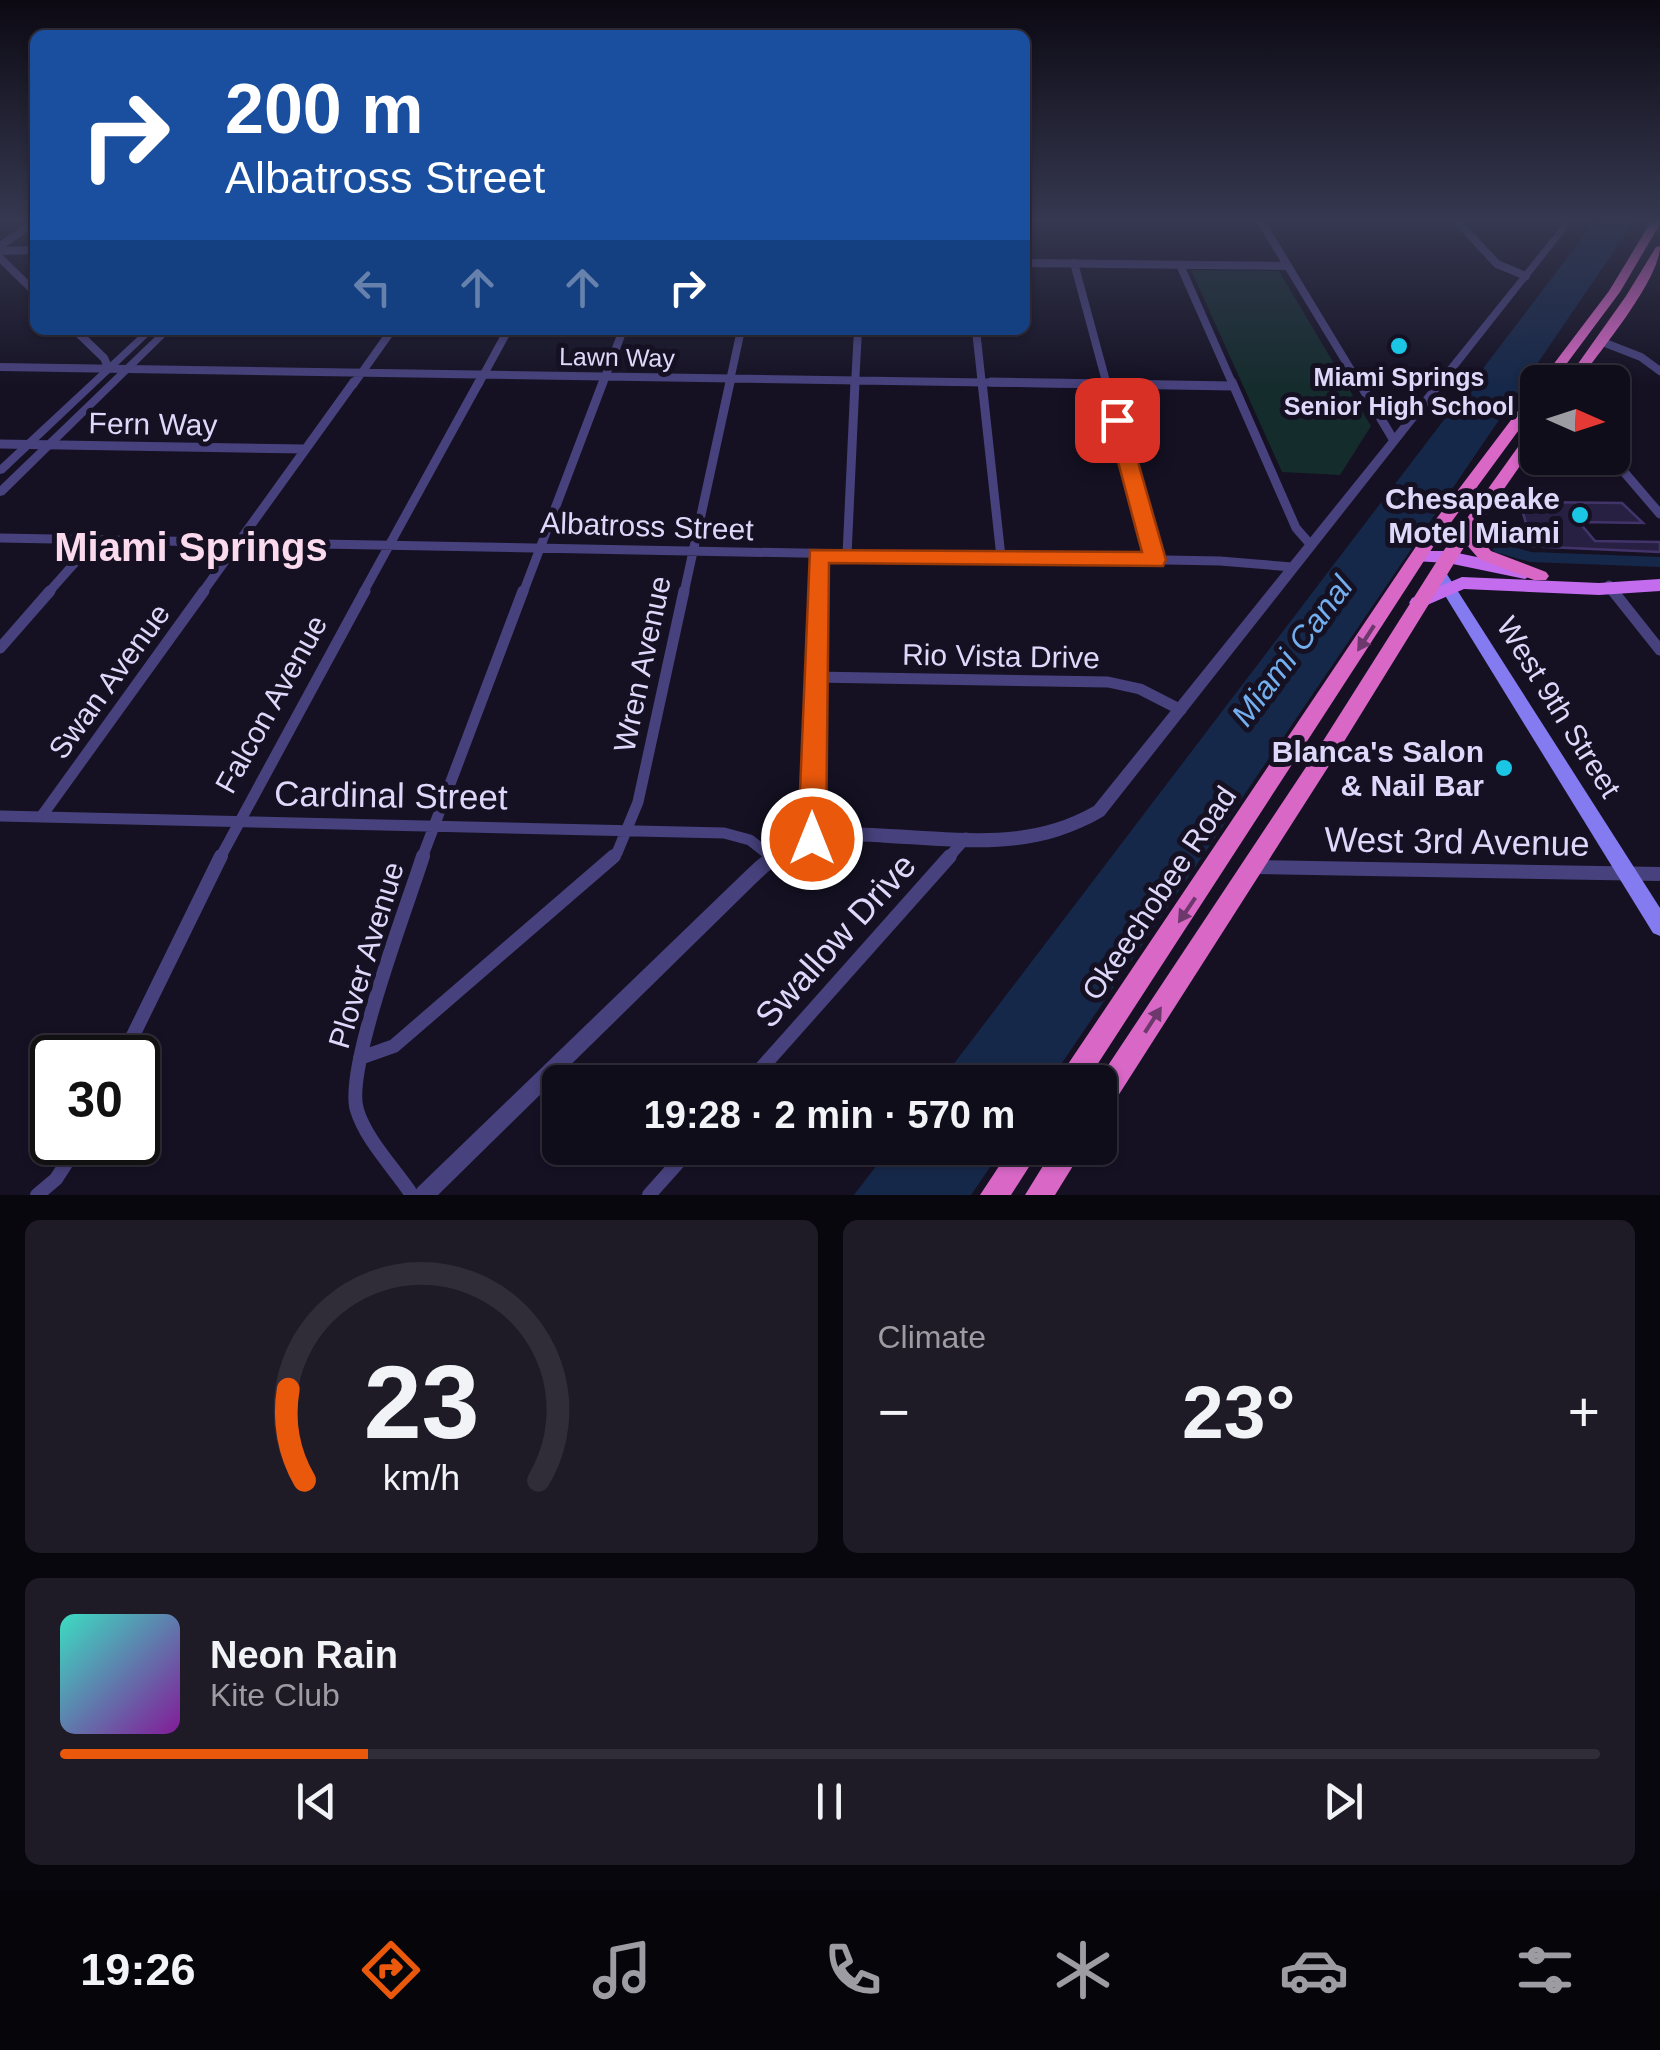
<!DOCTYPE html>
<meta charset="utf-8">
<style>
:root{--surface:#100d1a;--page:#1e1b27;--text:#f1f3f6;--muted:#9c9ca2;--line:#302d39;--accent:#ea580c}
body{margin:0;font-family:Helvetica,sans-serif;background:var(--page);color:var(--text);height:100vh;display:flex;flex-direction:column;font-size:38px;white-space:nowrap}
*{box-sizing:border-box;margin:0}
p{font-size:32px;color:var(--muted)}
.icon{flex:none;width:55px;height:55px;fill:none;stroke:currentColor;stroke-width:2;stroke-linecap:round;stroke-linejoin:round}
.map{position:relative;height:1195px;overflow:hidden}
.sheet{display:flex;flex-direction:column;gap:25px;padding:25px;background:#09070e;flex:1}
.sheet>*{flex:none}
.banner{position:absolute;left:30px;top:30px;width:1000px;height:305px;border-radius:15px;box-shadow:0 2px 8px #0004,0 0 0 2px var(--line);background:#1a4fa0;color:#fff;overflow:hidden}
.needle{width:65px;rotate:93deg}
.buttons{position:absolute;left:1520px;top:365px;display:grid;gap:20px}
.buttons a{display:grid;place-items:center;width:110px;height:110px;border-radius:15px;background:var(--surface);box-shadow:0 2px 8px #0004,0 0 0 2px var(--line);font-size:50px}
.speed{position:absolute;left:30px;top:1035px;display:flex;gap:20px;font-size:50px;font-weight:700;text-align:center}
.speed>*{display:grid;place-content:center;width:130px;height:130px;border-radius:50%;background:var(--surface);box-shadow:0 2px 8px #0004,0 0 0 2px var(--line);line-height:1}
.speed .limit{border:5px solid #111;border-radius:15px;background:#fff;color:#111}
.pin{position:absolute;display:grid;place-items:center;width:85px;height:85px;color:#fff;margin:-42px;border-radius:20px;box-shadow:0 5px 15px #0006}
.me{position:absolute;width:110px;margin:-55px;rotate:0deg;stroke-linejoin:round;filter:drop-shadow(0 0 8px #0008)}
.turn{display:flex;align-items:center;gap:35px;height:210px;padding:0 30px;font-size:45px}
.turn .icon{width:130px;height:130px;stroke-width:2.5}
.turn b{display:block;font-size:70px;line-height:85px}
.lanes{display:flex;align-items:center;height:95px;padding:0 30px;background:#0003;justify-content:center;gap:50px;direction:ltr}
.lanes .off{opacity:.35}
.big{font-size:75px;font-weight:700;line-height:1.1}
.sheet .card{flex:1;display:flex;flex-direction:column;justify-content:center;gap:15px;min-width:0;padding:0 35px;border-radius:15px;background:var(--page)}
.sheet .dial{align-items:center;gap:0}
.dial svg{height:260px;overflow:visible;fill:none;stroke:var(--line);stroke-width:7;stroke-linecap:round;text-anchor:middle}
.dial text{fill:var(--text);stroke:none}
.song{display:flex;align-items:center;gap:30px}
.cover{width:120px;height:120px;border-radius:15px;background:linear-gradient(135deg,hsl(170 70% 55%),hsl(290 70% 35%))}
.played{height:10px;border-radius:5px;background:linear-gradient(90deg,var(--accent) 20%,var(--line) 20%)}
.keys{display:flex;justify-content:space-around;direction:ltr}
.heat{display:flex;justify-content:space-between;align-items:center;font-size:55px;direction:ltr}
.sheet .tiles{flex:1;display:grid;gap:25px;grid-template-columns:1fr 1fr}
.card:last-child{grid-column:span 2}
.trip{position:absolute;left:542px;top:1065px;width:575px;height:100px;border-radius:15px;background:var(--surface);box-shadow:0 2px 8px #0004,0 0 0 2px var(--line);font-weight:700;line-height:100px;text-align:center}
.tabs{display:flex;height:160px;justify-content:space-around;align-items:center;background:#06050a;color:var(--muted)}
.tabs .icon{width:70px;height:70px}
.tabs .current{color:var(--accent)}
.tabs b{font-size:45px;color:var(--text)}
.map>svg:first-child{display:block}
</style>
<div class="map">
<svg width="1660" height="1195" viewBox="0 0 1660 1195">
<rect width="100%" height="100%" fill="#151123"/>
<!-- green -->
<path fill="#152c2d" d="M1191,270L1279,271L1371,426L1340,475L1282,472Z"/>
<!-- water -->
<path fill="#162849" d="M1596,220H1635L1049,1082H940Z
M890,1148H1003L971,1195H854Z"/>
<g fill="none" stroke-linecap="round" stroke-linejoin="round">
<!-- canal -->
<path stroke="#162849" stroke-width="10" d="M1498,548L1531,557L1660,562"/>
</g>
<!-- building -->
<path fill="#282042" stroke="#42346b" stroke-width="2.5" d="M1530,502L1622,503L1643,523L1579,522L1595,541L1660,542V552L1524,546L1517,537L1519,530H1528L1523,513Z"/>
<g fill="none" stroke-linecap="round" stroke-linejoin="round">
<!-- minor-far3 -->
<path stroke="#47427d" stroke-width="8" d="M1260,220L1360,385
M1456,220L1497,264L1526,276
M0,246L35,222
M0,251L35,250
M0,258L35,292
M1025,263L1288,266
M1074,263L1107,385
M1180,265L1233,385
M75,330L104,358L109,369
M976,330L982,385
M1600,341L1641,357L1660,371
M0,367L1153,385
M353,385L392,330
M478,385L508,330
M602,385L623,330
M729,385L741,330
M855,385L858,330"/>
<!-- minor-far2 -->
<path stroke="#47427d" stroke-width="9" d="M982,382L1001,557
M991,382L1233,386
M1107,382L1155,560
M1232,382L1296,528L1310,544
M1359,382L1393,439
M0,444L305,449
M1612,458L1660,514
M0,538L1220,561L1292,567
M847,555L855,382
M1609,585L1615,593
M48,593L95,540
M202,593L354,382
M363,593L479,382
M523,593L603,382
M684,593L730,382
M817,593L818,556"/>
<!-- minor-far1 -->
<path stroke="#47427d" stroke-width="11" d="M1613,591L1660,650
M0,648L50,591
M814,677L1108,682L1140,689L1181,710
M0,816L724,833L750,840L773,858
M41,817L204,591
M812,839L817,591
M220,858L365,591
M422,858L523,591
M611,858L617,853L638,802L684,591
M948,858L966,838"/>
<!-- minor -->
<path stroke="#47427d" stroke-width="14" d="M1253,867L1660,874
M122,1058L221,856
M360,1058L394,1046L614,856
M749,1082L950,856
M37,1195L56,1179L80,1142
M412,1195C395,1169 366,1140 357,1110C344,1070 408,904 423,856
M649,1195L691,1148"/>
<!-- tertiary -->
<path fill="#47427d" fill-rule="evenodd" d="M1566,220H1574L1104,816C1032,858 968,847 888,843C861,841 830,839 804,848C785,855 770,870 755,884L438,1195H414L417,1188L729,887C748,869 766,849 790,839C821,826 856,827 889,829C962,832 1028,844 1094,806Z
M145,330H155L4,473L0,474V465Z
M162,330H172L4,495L0,496V486Z"/>
<!-- secondary -->
<path fill="#837bef" fill-rule="evenodd" d="M1438,567L1443,568L1660,908V936L1653,933L1433,576L1431,572Z"/>
<!-- primary -->
<path fill="#c36cee" fill-rule="evenodd" d="M1420,551H1448L1525,567L1534,573L1525,579L1448,563L1414,561L1412,557L1414,553Z
M1462,577L1599,583L1660,579V591L1599,595L1464,589L1418,609L1409,603L1412,598Z"/>
<!-- trunk -->
<path fill="#d867c6" fill-rule="evenodd" d="M1652,220H1660V224L1620,292L1553,382H1540L1609,291Z
M1660,246C1660,280 1599,352 1578,382H1565L1626,296L1656,247Z
M1538,390V404L1433,547L1086,1082H1058L1062,1073L1421,539L1533,391Z
M1538,425V440L1474,532L1491,551L1546,572L1549,576L1546,580H1534L1479,559L1466,544L1332,761L1109,1110L1100,1114V1082H1097L1318,749L1442,553L1533,426Z
M1011,1148H1041L1011,1195H980Z
M1054,1148H1084L1055,1195H1025Z"/>
</g>
<!-- one-way arrows -->
<defs><path id="oneway-solid" d="M-6-.8H1V-3.2L6.5 0L1 3.2V.8H-6Z" transform="scale(2.5)"/></defs>
<g fill="#6d386c">
<use href="#oneway-solid" transform="translate(1366 638) rotate(123)"/>
<use href="#oneway-solid" transform="translate(1187 910) rotate(124)"/>
<use href="#oneway-solid" transform="translate(1153 1020) rotate(-57)"/>
</g>
<!-- sky -->
<linearGradient id="sky" x2="0" y2="1"><stop stop-color="#0c0913"/><stop offset="0.57" stop-color="#353850"/><stop offset="1" stop-color="#353850" stop-opacity="0"/></linearGradient>
<rect width="1660" height="387" fill="url(#sky)"/>
<!-- route -->
<path fill="#ea580c" stroke="#983908" stroke-width="2.5" d="M1117,414L1126,420L1166,560L1163,566L829,563L826,839L822,848L812,852L802,848L798,839L810,550L1142,552L1107,420Z"/>
<!-- markers -->
<g fill="#1bc6e4" stroke="#151123" stroke-width="4">
<circle cx="1399" cy="346" r="10"/>
<circle cx="1580" cy="515" r="10"/>
<circle cx="1504" cy="768" r="10"/>
</g>
<g text-anchor="middle" dominant-baseline="central" stroke-width="10" stroke-linejoin="round" paint-order="stroke">
<!-- far-street labels -->
<g font-size="25" fill="#ded9fa" stroke="#151123">
<text transform="translate(617 357) rotate(1)">Lawn Way</text>
</g>
<!-- far-poi labels -->
<g font-size="25" font-weight="bold" fill="#ded9fa" stroke="#151123">
<text x="1399" y="377">Miami Springs<tspan x="1399" dy="29">Senior High School</tspan></text>
</g>
<!-- street labels -->
<g font-size="30" fill="#ded9fa" stroke="#151123">
<text transform="translate(153 424) rotate(1)">Fern Way</text>
<text transform="translate(647 526) rotate(2)">Albatross Street</text>
<text transform="translate(1001 656) rotate(1)">Rio Vista Drive</text>
<text transform="translate(642 664) rotate(-78)">Wren Avenue</text>
<text transform="translate(109 681) rotate(-54)">Swan Avenue</text>
<text transform="translate(271 704) rotate(-61)">Falcon Avenue</text>
<text transform="translate(1559 707) rotate(58)">West 9th Street</text>
<text transform="translate(1159 893) rotate(-56)">Okeechobee Road</text>
<text transform="translate(366 955) rotate(-73)">Plover Avenue</text>
</g>
<!-- poi labels -->
<g font-size="30" font-weight="bold" fill="#ded9fa" stroke="#151123" text-anchor="end">
<text x="1560" y="498">Chesapeake<tspan x="1560" dy="34">Motel Miami</tspan></text>
<text x="1484" y="751">Blanca's Salon<tspan x="1484" dy="34">&amp; Nail Bar</tspan></text>
</g>
<!-- water labels -->
<g font-size="32" font-style="italic" fill="#73afee" stroke="#151123">
<text transform="translate(1292 651) rotate(-53)">Miami Canal</text>
</g>
<!-- near-street labels -->
<g font-size="35" fill="#ded9fa" stroke="#151123">
<text transform="translate(391 795) rotate(1)">Cardinal Street</text>
<text transform="translate(1457 841) rotate(1)">West 3rd Avenue</text>
<text transform="translate(835 940) rotate(-48)">Swallow Drive</text>
</g>
<!-- district labels -->
<g font-size="40" font-weight="bold" fill="#fbdaed" stroke="#151123">
<text x="191" y="547">Miami Springs</text>
</g>
</g>
</svg>
<div class="buttons">
<a><svg class="needle" viewBox="-14 -14 28 28"><path d="M0-13l5 13h-10z" fill="#e53935"/><path d="M0 13l5-13h-10z" fill="#9c9ca2"/></svg></a>
</div>
<div class="speed"><div class="limit">30</div></div>
<div class="pin" style="left:1117px;top:420px;background:#d93025"><svg class="icon" aria-label="arrive" viewBox="0 0 24 24"><path d="M6 21V4h12l-3 4 3 4H6"/></svg></div>
<svg class="me" style="left:812px;top:839px" viewBox="-20 -20 40 40"><circle r="17" fill="#ea580c" stroke="#fff" stroke-width="3"/><path d="M0-11L8 9 0 5-8 9z" fill="#fff"/></svg>
<div class="trip">19:28 · 2 min · 570 m</div>
<div class="banner">
<div class="turn"><svg class="icon" aria-label="right" viewBox="0 0 24 24"><path d="M7 20v-9h11M14 6l5 5-5 5"/></svg><div><b>200 m</b>Albatross Street</div></div>
<div class="lanes"><svg class="icon off" aria-label="left" viewBox="0 0 24 24"><path d="M17 20v-9H6M10 6l-5 5 5 5"/></svg><svg class="icon off" aria-label="ahead" viewBox="0 0 24 24"><path d="M12 20V5M6 11l6-6 6 6"/></svg><svg class="icon off" aria-label="ahead" viewBox="0 0 24 24"><path d="M12 20V5M6 11l6-6 6 6"/></svg><svg class="icon" aria-label="right" viewBox="0 0 24 24"><path d="M7 20v-9h11M14 6l5 5-5 5"/></svg></div>
</div>
</div>
<section class="sheet">
<div class="tiles">
<div class="card dial"><svg viewBox="0 0 100 80">
<path d="M14 69A42 42 0 1 1 86 69"/>
<path d="M14 69A42 42 0 0 1 9 41" stroke="#ea580c"/>
<text x="50" y="56" font-size="32" font-weight="700">23</text>
<text x="50" y="72" font-size="11">km/h</text>
</svg></div>
<div class="card"><p>Climate</p>
<div class="heat"><a>−</a><b class="big">23°</b><a>+</a></div>
</div>
<div class="card">
<div class="song"><i class="cover"></i><div><b>Neon Rain</b><p>Kite Club</p></div></div>
<div class="played"></div>
<div class="keys"><svg class="icon" aria-label="previous" viewBox="0 0 24 24"><path d="M18 5L8 12l10 7zM5 5v14"/></svg><svg class="icon" aria-label="pause" viewBox="0 0 24 24"><path d="M8 5v14M16 5v14"/></svg><svg class="icon" aria-label="next" viewBox="0 0 24 24"><path d="M6 5l10 7-10 7zM19 5v14"/></svg></div>
</div>
</div>
</section>
<nav class="tabs">
<b>19:26</b>
<svg class="icon current" aria-label="directions" viewBox="0 0 24 24"><path d="M12 3l9 9-9 9-9-9zM9 14v-3h6M13 9l2 2-2 2"/></svg>
<svg class="icon" aria-label="music" viewBox="0 0 24 24"><path d="M9 18V5l10-2v13"/><circle cx="6" cy="18" r="3"/><circle cx="16" cy="16" r="3"/></svg>
<svg class="icon" aria-label="phone" viewBox="0 0 24 24"><path d="M5 4h4l2 5-3 2q2 4 5 5l2-3 5 2v4C11 20 4 13 5 4z"/></svg>
<svg class="icon" aria-label="climate" viewBox="0 0 24 24"><path d="M12 3v18M4 7l16 10M4 17L20 7"/></svg>
<svg class="icon" aria-label="car" viewBox="0 0 24 24"><path d="M5 17H2v-5l4-1 3-4h7l3 4 3 1v5h-3M9 17h6M6 11h13"/><circle cx="7" cy="17" r="2"/><circle cx="17" cy="17" r="2"/></svg>
<svg class="icon" aria-label="filters" viewBox="0 0 24 24"><path d="M4 7h16M4 17h16"/><circle cx="9" cy="7" r="2"/><circle cx="15" cy="17" r="2"/></svg>
</nav>
